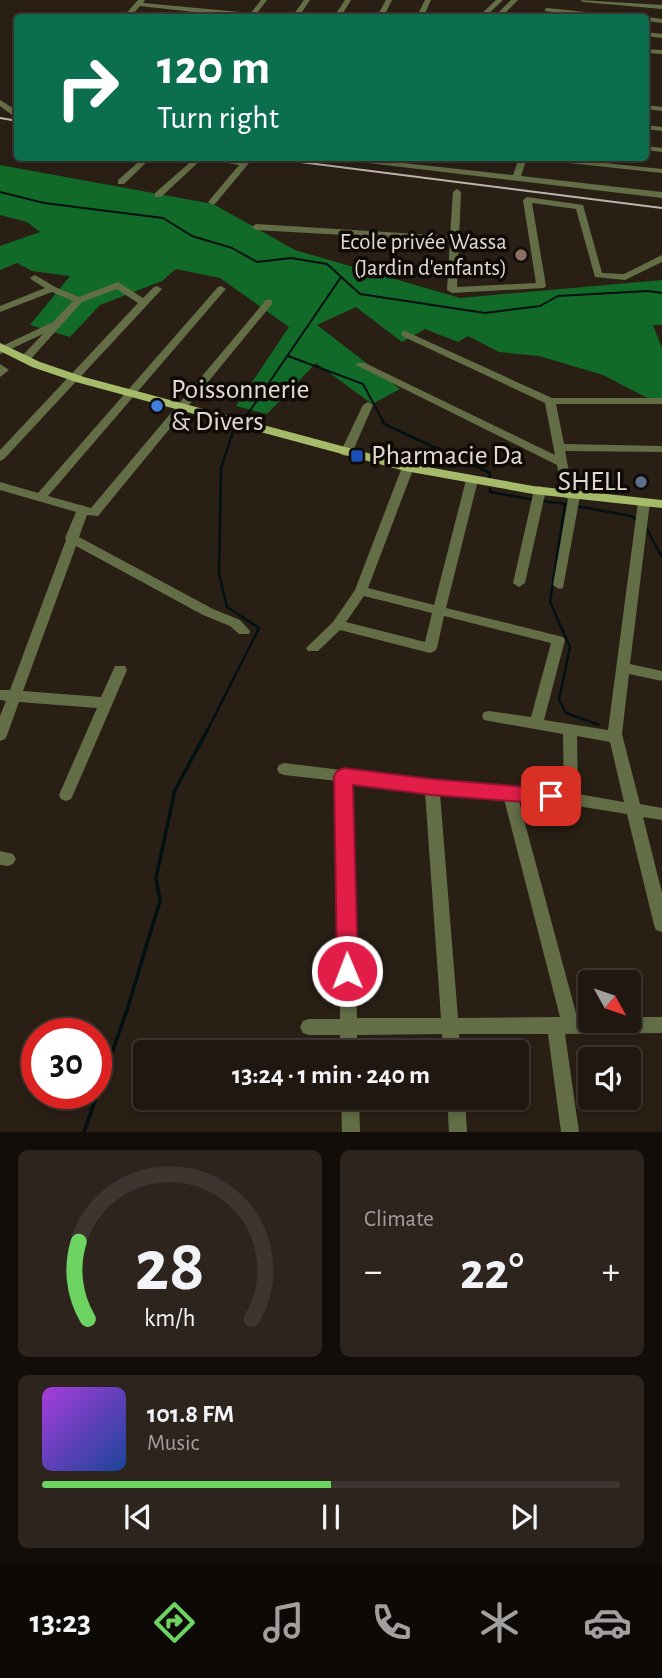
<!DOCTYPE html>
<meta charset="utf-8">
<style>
:root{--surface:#201710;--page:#2d241e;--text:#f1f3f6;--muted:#a29f9f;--line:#3d3630;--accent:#6dd361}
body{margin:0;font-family:"Alegreya Sans",sans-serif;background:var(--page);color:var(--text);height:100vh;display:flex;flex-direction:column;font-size:26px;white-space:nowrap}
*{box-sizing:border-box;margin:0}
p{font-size:23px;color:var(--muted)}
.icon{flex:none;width:38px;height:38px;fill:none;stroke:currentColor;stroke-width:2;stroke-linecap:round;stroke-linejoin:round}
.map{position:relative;height:1132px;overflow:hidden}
.sheet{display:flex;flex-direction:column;gap:18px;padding:18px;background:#120d09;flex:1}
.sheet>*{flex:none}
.banner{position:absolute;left:14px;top:14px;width:635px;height:147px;border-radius:7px;box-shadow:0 4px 10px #0003,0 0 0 2px var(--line);background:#0b6e4f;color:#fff;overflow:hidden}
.needle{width:46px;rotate:130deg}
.fabs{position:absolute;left:578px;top:970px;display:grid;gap:14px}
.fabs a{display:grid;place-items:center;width:63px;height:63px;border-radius:7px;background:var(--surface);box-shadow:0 4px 10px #0003,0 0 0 2px var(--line);font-size:35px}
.speed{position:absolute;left:21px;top:1018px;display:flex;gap:14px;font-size:35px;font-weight:700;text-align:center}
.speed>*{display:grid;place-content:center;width:91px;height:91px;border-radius:50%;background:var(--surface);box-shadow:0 4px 10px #0003,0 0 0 2px var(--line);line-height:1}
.speed .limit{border:10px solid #d22;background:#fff;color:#111}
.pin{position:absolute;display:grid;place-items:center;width:60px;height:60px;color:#fff;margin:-30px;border-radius:14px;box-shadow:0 4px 10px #0006}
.me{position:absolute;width:77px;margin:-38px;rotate:359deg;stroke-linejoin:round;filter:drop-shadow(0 0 5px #0008)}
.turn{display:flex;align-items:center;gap:24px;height:147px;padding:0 28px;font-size:32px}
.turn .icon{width:91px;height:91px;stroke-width:2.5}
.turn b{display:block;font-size:49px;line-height:60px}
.big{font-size:52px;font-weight:600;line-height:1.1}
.sheet .tile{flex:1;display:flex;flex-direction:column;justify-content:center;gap:10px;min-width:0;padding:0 24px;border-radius:10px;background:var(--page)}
.sheet .dial{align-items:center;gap:0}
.dial svg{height:182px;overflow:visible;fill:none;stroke:var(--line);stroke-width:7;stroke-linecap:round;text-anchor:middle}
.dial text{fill:var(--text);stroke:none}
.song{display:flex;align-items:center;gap:21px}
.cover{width:84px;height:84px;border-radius:10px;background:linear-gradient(135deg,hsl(280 70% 55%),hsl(220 70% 35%))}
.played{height:7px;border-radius:4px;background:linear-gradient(90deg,var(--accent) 50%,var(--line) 50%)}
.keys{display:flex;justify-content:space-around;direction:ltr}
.heat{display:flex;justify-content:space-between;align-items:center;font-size:38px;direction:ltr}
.sheet .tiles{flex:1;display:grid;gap:18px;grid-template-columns:1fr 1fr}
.tile:last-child{grid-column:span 2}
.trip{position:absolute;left:133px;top:1040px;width:396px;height:70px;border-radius:7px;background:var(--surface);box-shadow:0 4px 10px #0003,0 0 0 2px var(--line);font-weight:600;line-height:70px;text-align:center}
.tab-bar{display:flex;height:112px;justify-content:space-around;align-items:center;background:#0d0906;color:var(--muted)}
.tab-bar .icon{width:49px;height:49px}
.tab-bar .on{color:var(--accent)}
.tab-bar b{font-size:32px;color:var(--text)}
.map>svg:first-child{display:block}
</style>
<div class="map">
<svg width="662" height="1132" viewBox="0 0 662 1132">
<rect width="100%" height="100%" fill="#2a1f15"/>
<!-- forest -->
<path fill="#126a28" d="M0,165L213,204L295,250L460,298L662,280V325H653L662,348V402H655L603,375L539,356L499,352L468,336L458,342L425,329L402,342L356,307L317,325L400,389L372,404L316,363L267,414L236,406L289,327L220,278L176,269L162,281L100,305L70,337L30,325L70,276L32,271L17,263L0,270V246L40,232L27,222L0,215Z"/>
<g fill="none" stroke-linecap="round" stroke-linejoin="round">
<!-- stream-far2 -->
<path stroke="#011113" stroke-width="2" d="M0,192L44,203L163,218L192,236L232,248L257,262L291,258L327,264L360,294L485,313L540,306L558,296L648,291L662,293
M288,356L363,384L383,421
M245,418L341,277"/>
<!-- stream-far1 -->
<path stroke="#011113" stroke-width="2.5" d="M382,420L384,424L490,473V477
M490,489V492L535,500
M541,501L566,504
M565,504L550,602L570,647L559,700L566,713L599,725
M576,506L631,516L637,520
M645,526L662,557
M207,731L259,628L227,607L219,573L221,468L234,429"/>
<!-- stream -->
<path stroke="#011113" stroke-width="3.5" d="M84,1132L127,1010L160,901L156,878L175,790L208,729"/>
<!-- minor -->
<path fill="#636e47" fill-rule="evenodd" d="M138,0H145L143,3L251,13L261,0H267L257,13L287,18H247L140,6L129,18H122Z
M304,0H310L298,18H291Z
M345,0H351L340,18H333Z
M386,0H392L383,18H376Z
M425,0H431L423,18H416Z
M496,0H503L484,18H477Z
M511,0H518L500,18H493Z
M580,0L662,5V9L583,2Z
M547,8L625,16L628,18H601L545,11V9Z
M646,17L662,19V23L646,21L644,18Z
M646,32L662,34V38L646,36Z
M646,49L662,50V54L646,53Z
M0,100L18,111V115H12L0,106Z
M646,105L662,107V111L646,109Z
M646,125L662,127V131L646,129Z
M646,146L662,148V152L646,150Z
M143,158H151L124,184H118V180Z
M195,158H203L161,197H155V193Z
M205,158C219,157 237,157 249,163L215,204L212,205L208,202L239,165L209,160Z
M339,158H359L513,175L519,158H527L521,176L662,192V198L343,160Z
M536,158H558L662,169V173L540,160Z
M457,189L461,192L457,287L536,283L523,200L527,197L583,205L602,273L624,274L662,255V262L625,280L595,277L576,209L532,203L546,286L544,288L452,293L447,290L450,241L256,230L252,227L256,224L450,236L453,192Z
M35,275L55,287L79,297L118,282L143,298L154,287L157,286L162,289L4,459L0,461V450L138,303L117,289L82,302L29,361H21V357L43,334L0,354V347L53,322L73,301L52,292L0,312V306L45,288L32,280L30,278Z
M221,286L226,289L224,291L48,496L91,508L266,300H272V304L98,516L87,515L79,537L213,609L240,620L250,631L249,634H239L230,626L203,615L76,546L23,691L101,697L115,666H125L127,670L73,795L71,799L66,801L61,799L59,795L97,708L19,702L7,735L5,739L0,741V716L6,701L0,700V690H10L66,540L65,538L76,512L0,490V482L38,493L218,287Z
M405,331L552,398H662V404H556L564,444L662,446V452L565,451L573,492L580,496L563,588L559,589L553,585L568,499L562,495L557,465L356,365L357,363H365L555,455L545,403L402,336V332Z
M0,364L9,370L0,377Z
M368,402L373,405L352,453L346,456L342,455L340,453L363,405Z
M408,463L414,467L368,588L434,605L466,480L468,477H476L478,480L446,608L563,637L565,640L544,720L608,730L638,502L644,498L650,502L630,664L662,671V681L629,674L622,734L640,804L662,808V820L643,817L662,893V932L656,930L654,925L627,814L571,805L519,801L577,1017H590V1020H628V1017H662V1033L565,1034L579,1132H561L548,1034H459L461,1052H443L442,1034L357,1035L358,1052H340V1035H309L303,1033L300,1027L303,1021L309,1019H340L337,781L284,775L279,773L277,769L279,765L284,763L432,781L505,787L509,786L564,792L563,734L489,721L484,720L482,716L484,712L489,711L531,717L551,643L444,616L437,648L435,651L430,653L340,630L318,651H308L306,648L333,622L355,590L402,467ZM364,596L432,613L425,642L346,622ZM577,736L610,742L624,802L578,794ZM351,783L425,792L441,1018H357ZM440,794L504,799L560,1017L458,1018Z
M540,486L546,490L525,583L519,587L513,583L534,490Z
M0,851L13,854L16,859L13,864L8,866L0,865Z
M341,1097H359L360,1132H342Z
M447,1097H465L467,1132H449Z"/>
<!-- major -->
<path fill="#a6bb69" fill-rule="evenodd" d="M0,343L40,362L84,377L405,463L533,486L662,500V508L533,494L405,471L76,382L32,367L0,351Z"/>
<!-- rail -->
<path stroke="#bdb5ad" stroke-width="2" d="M0,118L18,121
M269,158L662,208"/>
</g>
<!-- route -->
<path fill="#e11d48" stroke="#92132f" stroke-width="2" d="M344,768L432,779L551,789L557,791L560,796L557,802L551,804L432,795L353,785L358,971L355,978L347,981L340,978L337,971L334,776L337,771Z"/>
<!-- markers -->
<circle fill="#8d6e63" stroke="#0f0a06" stroke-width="2.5" cx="521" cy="255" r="7"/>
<circle fill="#3f7fe0" stroke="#0f0a06" stroke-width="2.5" cx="157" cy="406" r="7"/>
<rect fill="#1a4fb4" stroke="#0f0a06" stroke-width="2.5" x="350" y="449" width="14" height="14" rx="3.5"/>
<circle fill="#5c6f8a" stroke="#0f0a06" stroke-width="2.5" cx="641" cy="482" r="7"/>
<g text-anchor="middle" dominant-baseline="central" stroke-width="7" stroke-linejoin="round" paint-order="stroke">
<!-- far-poi labels -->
<g font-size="23" fill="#e2dad3" stroke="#0f0a06" text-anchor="end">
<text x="507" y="242">Ecole privée Wassa<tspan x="507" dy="26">(Jardin d'enfants)</tspan></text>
</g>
<!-- poi labels -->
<g font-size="28" fill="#e2dad3" stroke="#0f0a06" text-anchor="start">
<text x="171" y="390">Poissonnerie<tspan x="171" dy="32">&amp; Divers</tspan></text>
<text x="371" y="456">Pharmacie Da</text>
<text x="627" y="482" text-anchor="end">SHELL</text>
</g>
</g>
</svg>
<div class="fabs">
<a><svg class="needle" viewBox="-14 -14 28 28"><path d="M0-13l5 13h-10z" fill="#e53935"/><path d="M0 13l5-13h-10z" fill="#a29f9f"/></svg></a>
<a><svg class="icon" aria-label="sound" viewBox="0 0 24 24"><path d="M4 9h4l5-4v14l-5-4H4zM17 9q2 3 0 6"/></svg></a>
</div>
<div class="speed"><div class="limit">30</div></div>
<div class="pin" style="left:551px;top:796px;background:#d93025"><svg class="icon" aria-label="arrive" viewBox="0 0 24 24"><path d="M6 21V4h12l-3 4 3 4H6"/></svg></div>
<svg class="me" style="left:347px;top:971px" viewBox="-20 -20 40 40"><circle r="17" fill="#e11d48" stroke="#fff" stroke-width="3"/><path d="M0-11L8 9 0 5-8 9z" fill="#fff"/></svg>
<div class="trip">13:24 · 1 min · 240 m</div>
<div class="banner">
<div class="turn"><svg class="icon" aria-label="right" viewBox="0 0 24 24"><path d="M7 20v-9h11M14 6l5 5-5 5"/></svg><div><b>120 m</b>Turn right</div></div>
</div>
</div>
<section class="sheet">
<div class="tiles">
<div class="tile dial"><svg viewBox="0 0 100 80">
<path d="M14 69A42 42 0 1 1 86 69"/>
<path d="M14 69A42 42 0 0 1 10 35" stroke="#6dd361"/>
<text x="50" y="56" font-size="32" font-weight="700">28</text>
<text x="50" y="72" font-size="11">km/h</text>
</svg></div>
<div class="tile"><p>Climate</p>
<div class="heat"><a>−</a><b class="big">22°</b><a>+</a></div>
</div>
<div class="tile">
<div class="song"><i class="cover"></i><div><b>101.8 FM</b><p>Music</p></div></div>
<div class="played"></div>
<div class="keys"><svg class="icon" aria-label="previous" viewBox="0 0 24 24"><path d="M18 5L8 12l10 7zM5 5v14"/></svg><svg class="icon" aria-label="pause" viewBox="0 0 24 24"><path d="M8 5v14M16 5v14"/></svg><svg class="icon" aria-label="next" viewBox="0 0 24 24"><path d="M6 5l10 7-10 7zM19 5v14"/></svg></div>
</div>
</div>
</section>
<nav class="tab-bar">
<b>13:23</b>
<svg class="icon on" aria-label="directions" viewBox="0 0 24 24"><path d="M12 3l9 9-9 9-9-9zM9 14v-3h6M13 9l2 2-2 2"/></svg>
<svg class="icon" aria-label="music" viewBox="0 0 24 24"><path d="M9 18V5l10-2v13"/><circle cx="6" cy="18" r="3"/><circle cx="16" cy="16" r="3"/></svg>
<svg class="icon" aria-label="phone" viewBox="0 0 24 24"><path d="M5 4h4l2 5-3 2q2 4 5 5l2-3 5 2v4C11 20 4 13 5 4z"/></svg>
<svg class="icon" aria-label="climate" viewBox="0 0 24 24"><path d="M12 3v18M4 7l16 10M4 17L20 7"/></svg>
<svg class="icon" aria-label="car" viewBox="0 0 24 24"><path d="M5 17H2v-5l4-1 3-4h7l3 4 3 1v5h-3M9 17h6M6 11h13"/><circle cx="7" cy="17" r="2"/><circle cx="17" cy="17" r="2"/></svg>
</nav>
